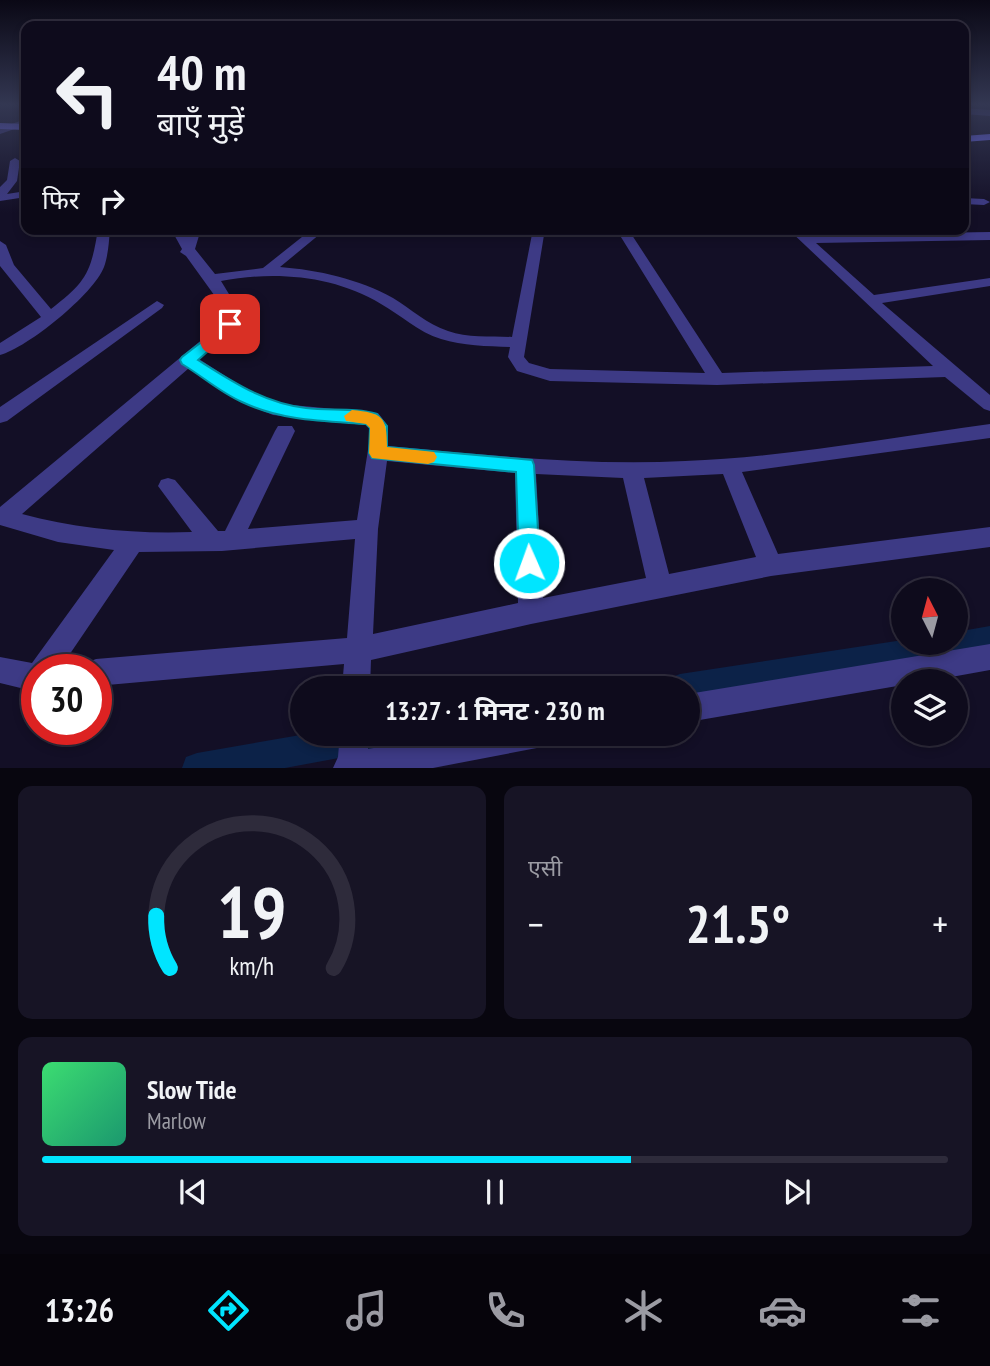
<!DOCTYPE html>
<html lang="hi">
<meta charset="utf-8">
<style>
:root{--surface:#0e0b1c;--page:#171425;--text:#f1f3f6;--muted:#9b9ba3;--line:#2e2b3b;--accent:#00e5ff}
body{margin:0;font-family:"PT Sans Narrow","Noto Sans Devanagari",sans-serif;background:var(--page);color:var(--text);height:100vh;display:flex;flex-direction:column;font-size:26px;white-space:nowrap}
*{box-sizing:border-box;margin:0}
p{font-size:23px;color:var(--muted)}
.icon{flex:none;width:38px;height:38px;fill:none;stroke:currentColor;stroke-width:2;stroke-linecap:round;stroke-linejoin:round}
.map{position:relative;height:768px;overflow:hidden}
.sheet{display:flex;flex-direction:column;gap:18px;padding:18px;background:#08060f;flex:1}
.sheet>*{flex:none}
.hud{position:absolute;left:21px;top:21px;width:948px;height:214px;border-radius:14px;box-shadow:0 4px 10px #0003,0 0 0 2px var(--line);background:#0e0b1c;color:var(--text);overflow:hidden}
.needle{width:46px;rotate:354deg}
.tools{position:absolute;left:891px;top:578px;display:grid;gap:14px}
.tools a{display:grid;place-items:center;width:77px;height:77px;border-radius:50%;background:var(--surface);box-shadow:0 4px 10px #0003,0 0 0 2px var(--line);font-size:35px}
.speed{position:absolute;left:21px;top:654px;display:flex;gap:14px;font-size:35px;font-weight:700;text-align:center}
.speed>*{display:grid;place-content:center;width:91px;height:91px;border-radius:50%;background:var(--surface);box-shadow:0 4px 10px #0003,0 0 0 2px var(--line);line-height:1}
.speed .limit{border:10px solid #d22;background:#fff;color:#111}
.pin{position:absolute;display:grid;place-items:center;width:60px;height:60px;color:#fff;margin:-30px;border-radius:14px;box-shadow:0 4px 10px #0006}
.me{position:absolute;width:77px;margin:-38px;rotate:358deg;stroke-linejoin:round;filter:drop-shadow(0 0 5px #0008)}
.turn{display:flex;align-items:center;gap:24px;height:147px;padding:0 21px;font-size:32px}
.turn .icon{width:91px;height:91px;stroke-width:2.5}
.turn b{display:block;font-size:49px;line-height:60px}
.then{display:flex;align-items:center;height:66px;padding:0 21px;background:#0003;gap:14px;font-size:26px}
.big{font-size:52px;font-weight:700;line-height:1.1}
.sheet .card{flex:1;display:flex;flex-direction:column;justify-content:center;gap:10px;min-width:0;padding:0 24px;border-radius:14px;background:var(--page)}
.sheet .dial{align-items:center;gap:0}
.dial svg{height:182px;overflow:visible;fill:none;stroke:var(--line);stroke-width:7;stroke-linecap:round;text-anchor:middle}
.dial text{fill:var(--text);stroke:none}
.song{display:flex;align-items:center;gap:21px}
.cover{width:84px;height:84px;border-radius:10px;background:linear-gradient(135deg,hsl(140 70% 55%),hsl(160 70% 35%))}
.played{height:7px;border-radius:4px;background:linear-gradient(90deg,var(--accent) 65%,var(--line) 65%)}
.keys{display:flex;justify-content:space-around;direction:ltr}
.heat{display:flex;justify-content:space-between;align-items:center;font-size:38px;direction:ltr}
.sheet .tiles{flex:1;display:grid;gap:18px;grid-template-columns:1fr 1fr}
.card:last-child{grid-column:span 2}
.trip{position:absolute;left:290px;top:676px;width:410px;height:70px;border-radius:35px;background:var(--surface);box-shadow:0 4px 10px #0003,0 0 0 2px var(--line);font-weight:700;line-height:70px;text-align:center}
.menu{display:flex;height:112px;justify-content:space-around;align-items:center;background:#06040b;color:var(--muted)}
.menu .icon{width:49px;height:49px}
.menu .selected{color:var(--accent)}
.menu b{font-size:32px;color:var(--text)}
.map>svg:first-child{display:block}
</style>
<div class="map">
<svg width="990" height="768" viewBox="0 0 990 768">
<rect width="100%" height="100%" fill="#130f26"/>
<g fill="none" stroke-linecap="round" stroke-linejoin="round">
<!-- canal -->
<path fill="#0c2248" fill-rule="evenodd" d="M990,626V652L688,700V688H666L670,678L680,674L903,640V642H956V632Z
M312,733H412L408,743L398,747L285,768H182L186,757L197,753Z"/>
<!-- street -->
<path fill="#3d3a85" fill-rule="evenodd" d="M964,108L990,110V116L964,114Z
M26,119V125L0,134V128Z
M15,158L20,161L17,181L7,194L26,191V197L0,201V187L7,180L10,161Z
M964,198L984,199L990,202L984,205L964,204Z
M98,229H110C109,242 108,256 104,267C94,294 27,348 0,355V343L41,317L0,266V241L6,245L14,265L51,309C86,282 91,273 98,229Z
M171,229H183L186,235L189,229H201L195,249L215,274L263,268L312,229H326L280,267C318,270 359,279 393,298C411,309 427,324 448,331C468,338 491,336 512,337L533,229H545L524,357L529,363L550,369L705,373L616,229H628L722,373L933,366L788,229H802L808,235L990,232V240L816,243L874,295L990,278V286L882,303L990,395V411L984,409L945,377L717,385L550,381L517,371L508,357L510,347C487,346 463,346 441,339C418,332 401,315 381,304C333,275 274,271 221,281L232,299L238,324L199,359L253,394L281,404L378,413L388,426V446C487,455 586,466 685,461C787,457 888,438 990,424V438L742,472L778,554L990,527V547L771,576L531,624L371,660L370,688H342L344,664L96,686V670H84L86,663L96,659L347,638L355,539L222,551L139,552L59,670H37V692L0,683V657L32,663L114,550L58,542L0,525V507L222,323L217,299L186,256L180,252L182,249ZM189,368L241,402L273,415L366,424L370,428V437L357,520L248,529L295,431L292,426H278L275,431L225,531H218L175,480L168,478L161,480L158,486L192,532C135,534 77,529 22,514ZM387,461L515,473L518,603L373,634L378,529ZM536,474L623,478L646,578L543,598ZM723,474L756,557L669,574L644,478Z
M157,301L164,305L162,308L7,421L0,423V407Z
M990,644V670L929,681H903V685L688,722V694Z
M340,733H368V749L459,733H556L552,743L542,747L433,768H333L338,757Z"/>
<!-- secondary -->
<path fill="#6f6bff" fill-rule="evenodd" d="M0,123L26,124V130L0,129Z
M990,134V140L964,142V136Z"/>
</g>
<!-- sky -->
<linearGradient id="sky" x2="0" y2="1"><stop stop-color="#0a0815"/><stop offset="0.49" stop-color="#333752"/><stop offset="1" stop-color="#333752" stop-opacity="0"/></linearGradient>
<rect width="990" height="213" fill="url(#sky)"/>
<!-- route -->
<path fill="#00e5ff" stroke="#0095a6" stroke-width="2" d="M230,320L237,324L235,327L198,360C233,382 264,403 306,408C329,411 355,407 377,414L387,426V447L532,460L534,465L540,563L537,570L529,572L522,570L519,563L516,472L372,458L369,453L370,428L366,424C324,421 282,421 242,402C221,393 202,376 182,364L180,360L182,357Z"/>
<!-- slow -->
<path fill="#f59e0b" d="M352,410C382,413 387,416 387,447L434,452L437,457L434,462L428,464L372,458L369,453L370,428L366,424L346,421L344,416Z"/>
</svg>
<div class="tools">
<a><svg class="needle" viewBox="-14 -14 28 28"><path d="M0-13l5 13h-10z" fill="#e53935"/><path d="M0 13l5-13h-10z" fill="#9b9ba3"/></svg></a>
<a><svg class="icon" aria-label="layers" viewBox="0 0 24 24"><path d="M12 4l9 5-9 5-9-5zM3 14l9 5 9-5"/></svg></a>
</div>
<div class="speed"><div class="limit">30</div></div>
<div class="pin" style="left:230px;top:324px;background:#d93025"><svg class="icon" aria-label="arrive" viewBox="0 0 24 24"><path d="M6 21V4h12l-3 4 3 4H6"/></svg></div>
<svg class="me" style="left:529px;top:563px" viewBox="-20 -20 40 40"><circle r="17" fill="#00e5ff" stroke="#fff" stroke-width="3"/><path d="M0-11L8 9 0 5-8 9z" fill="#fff"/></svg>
<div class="trip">13:27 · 1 मिनट · 230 m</div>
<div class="hud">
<div class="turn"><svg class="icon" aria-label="left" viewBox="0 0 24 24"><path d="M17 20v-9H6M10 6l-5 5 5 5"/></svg><div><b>40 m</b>बाएँ मुड़ें</div></div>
<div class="then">फिर<svg class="icon" aria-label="right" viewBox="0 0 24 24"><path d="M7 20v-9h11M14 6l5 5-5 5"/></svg></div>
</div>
</div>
<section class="sheet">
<div class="tiles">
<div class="card dial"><svg viewBox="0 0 100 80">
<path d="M14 69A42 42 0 1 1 86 69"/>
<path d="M14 69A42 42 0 0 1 8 46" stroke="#00e5ff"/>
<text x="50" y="56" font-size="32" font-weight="700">19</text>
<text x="50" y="72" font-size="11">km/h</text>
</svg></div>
<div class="card"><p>एसी</p>
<div class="heat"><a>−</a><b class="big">21.5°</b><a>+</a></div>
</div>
<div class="card">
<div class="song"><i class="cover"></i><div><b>Slow Tide</b><p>Marlow</p></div></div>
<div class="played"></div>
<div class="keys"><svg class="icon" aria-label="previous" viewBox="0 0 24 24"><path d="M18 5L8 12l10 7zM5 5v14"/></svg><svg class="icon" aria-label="pause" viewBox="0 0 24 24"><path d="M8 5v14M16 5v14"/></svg><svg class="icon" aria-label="next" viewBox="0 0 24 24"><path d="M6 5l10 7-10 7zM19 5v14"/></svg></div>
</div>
</div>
</section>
<nav class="menu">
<b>13:26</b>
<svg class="icon selected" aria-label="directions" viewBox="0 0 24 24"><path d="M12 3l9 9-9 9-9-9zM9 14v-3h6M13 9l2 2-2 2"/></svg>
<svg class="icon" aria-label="music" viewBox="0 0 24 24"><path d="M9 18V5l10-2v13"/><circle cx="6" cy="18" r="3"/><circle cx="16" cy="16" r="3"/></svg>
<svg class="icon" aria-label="phone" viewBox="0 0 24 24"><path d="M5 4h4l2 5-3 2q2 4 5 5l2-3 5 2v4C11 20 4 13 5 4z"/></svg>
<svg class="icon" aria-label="climate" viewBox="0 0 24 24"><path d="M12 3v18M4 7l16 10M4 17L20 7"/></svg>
<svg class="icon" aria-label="car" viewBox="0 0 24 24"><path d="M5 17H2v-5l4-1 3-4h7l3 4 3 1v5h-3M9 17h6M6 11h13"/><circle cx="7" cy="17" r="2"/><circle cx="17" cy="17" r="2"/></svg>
<svg class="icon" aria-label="filters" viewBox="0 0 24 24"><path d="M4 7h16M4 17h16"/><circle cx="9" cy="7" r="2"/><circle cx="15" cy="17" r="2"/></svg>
</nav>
